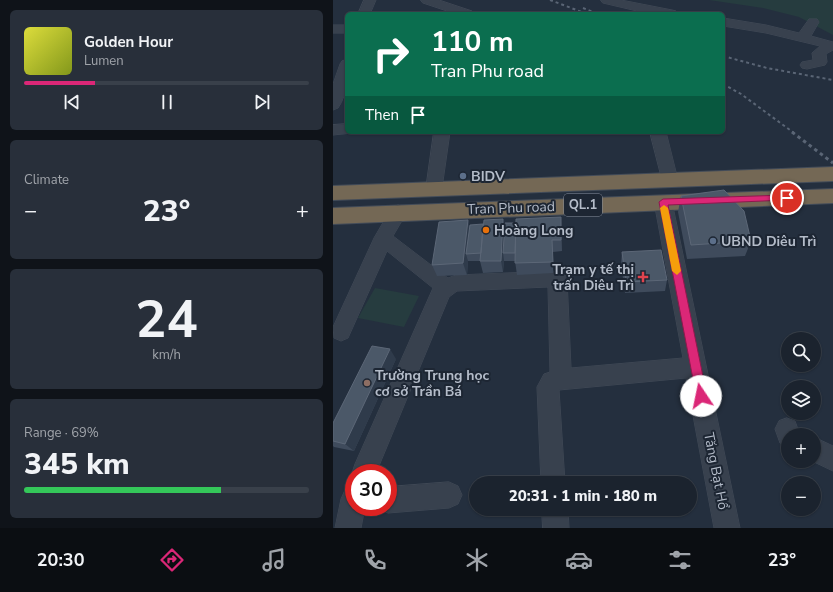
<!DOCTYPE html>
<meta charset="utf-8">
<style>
:root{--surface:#1b232e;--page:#282f3a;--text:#f1f3f6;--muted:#a0a4aa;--line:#39404a;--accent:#db2777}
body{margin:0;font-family:"Nunito Sans",sans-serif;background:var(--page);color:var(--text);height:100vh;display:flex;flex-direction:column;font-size:15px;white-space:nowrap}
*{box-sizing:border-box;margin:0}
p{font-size:13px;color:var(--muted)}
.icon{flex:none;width:22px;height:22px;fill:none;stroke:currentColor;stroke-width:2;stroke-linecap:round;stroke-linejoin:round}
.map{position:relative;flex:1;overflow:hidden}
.details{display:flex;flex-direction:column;gap:10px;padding:10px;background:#0f1319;width:333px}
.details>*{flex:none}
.banner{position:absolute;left:12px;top:12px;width:380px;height:122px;border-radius:6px;box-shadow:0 1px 3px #0004,0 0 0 1px var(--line);background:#0b6e4f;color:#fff;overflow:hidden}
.buttons{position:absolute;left:448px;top:332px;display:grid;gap:8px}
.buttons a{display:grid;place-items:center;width:40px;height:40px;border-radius:50%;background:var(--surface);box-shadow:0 1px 3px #0004,0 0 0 1px var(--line);font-size:20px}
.speed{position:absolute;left:12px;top:464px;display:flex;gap:8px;font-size:20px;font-weight:700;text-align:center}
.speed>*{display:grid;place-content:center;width:52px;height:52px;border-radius:50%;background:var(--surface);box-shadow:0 1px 3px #0004,0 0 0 1px var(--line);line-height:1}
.speed .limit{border:6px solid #d22;background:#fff;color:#111}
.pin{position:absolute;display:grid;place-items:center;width:34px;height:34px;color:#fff;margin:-17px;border:2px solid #fff;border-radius:50%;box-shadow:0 1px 4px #0007}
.me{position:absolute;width:44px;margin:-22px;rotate:349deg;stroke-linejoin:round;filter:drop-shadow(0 0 3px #0008)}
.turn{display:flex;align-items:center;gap:14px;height:84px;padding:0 20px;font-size:18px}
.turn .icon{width:52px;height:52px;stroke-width:2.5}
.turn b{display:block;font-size:28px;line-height:34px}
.then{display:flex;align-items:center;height:38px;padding:0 20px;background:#0003;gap:8px;font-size:15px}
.big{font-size:30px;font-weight:800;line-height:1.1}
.details .widget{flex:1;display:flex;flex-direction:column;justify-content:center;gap:6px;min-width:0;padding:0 14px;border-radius:6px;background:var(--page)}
.details .dial{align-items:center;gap:0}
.dial b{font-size:52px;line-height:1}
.song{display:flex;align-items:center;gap:12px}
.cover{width:48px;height:48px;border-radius:6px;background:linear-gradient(135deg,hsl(60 70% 55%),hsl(70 70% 35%))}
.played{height:4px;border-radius:2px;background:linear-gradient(90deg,var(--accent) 25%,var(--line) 25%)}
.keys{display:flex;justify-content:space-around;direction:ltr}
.heat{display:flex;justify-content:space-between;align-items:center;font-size:22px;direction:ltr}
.charge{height:6px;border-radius:3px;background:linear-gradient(90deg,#34c759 69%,var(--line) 0)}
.trip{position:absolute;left:136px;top:476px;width:228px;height:40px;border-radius:20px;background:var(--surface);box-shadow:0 1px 3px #0004,0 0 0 1px var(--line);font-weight:800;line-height:40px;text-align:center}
.tabs{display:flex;height:64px;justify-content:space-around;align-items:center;background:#0b0e12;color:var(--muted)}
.tabs .icon{width:28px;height:28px}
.tabs .active{color:var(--accent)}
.tabs b{font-size:18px;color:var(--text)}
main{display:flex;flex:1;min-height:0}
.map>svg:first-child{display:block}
</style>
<main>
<section class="details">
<div class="widget">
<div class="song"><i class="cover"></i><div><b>Golden Hour</b><p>Lumen</p></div></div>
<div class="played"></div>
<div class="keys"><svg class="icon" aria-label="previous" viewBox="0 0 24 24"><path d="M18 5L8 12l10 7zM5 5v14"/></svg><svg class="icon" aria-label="pause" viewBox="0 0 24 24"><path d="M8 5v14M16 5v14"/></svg><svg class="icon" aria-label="next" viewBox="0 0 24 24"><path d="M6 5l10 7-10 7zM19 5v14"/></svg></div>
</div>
<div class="widget"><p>Climate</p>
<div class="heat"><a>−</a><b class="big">23°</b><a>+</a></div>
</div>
<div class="widget dial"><b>24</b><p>km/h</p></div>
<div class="widget"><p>Range · 69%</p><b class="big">345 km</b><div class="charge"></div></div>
</section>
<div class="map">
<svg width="500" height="528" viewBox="0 0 500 528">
<rect width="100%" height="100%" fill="#242f3e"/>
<!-- green -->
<path fill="#263c3f" d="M376,0H500V35L466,17L430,8Z
M42,288L86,296L71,327L25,318Z"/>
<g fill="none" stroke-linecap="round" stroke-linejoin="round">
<!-- minor casing -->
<g stroke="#414a57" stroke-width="1">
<path id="minor" d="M31,0H43L37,14H25Z
M88,0H106L139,11L141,14H123L90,3Z
M268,0H288L339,10L343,11L345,14H317L270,3Z
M390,18L433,25L466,33L476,19H484L486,22L478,36L500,42V50L493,54L494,62L492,65L474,69L469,68L467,65L469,62L480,60L479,53L487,46L433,33L390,26Z
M0,25H14V33H0Z
M14,60C14,76 15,94 5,108L0,110V84L7,64L9,61Z
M14,124V132L19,133L0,135V125Z
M101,132H117L109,188L107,192L101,194L95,192L93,188Z
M317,132H333L345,180L343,184L337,186L331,184L329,180Z
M330,196L336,198L339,202L407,528H381L353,378L226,390L232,483H208L204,387L211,374L217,372L215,287L124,291L116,297L43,473H21V479L19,473L22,464L100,288L54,251L15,338L8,341L1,338L0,327L41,238L59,207L65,205L71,207L74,212L60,236L115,278L123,275L224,271L231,273L234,279L238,368L350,358L321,202L324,198Z
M454,418L462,421L467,435H455V447L447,443L442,429L446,421Z
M481,437L500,446V471L479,461H481Z
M116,482L125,486L129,495L125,504L116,508L55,513L46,509L45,507H55V487Z
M21,486V507H32L28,528H2L8,499L12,490Z
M209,509H235L236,528H210Z"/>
</g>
<!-- highway casing -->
<g stroke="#434c59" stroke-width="2">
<path id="highway" d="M500,167V181L0,200V186Z
M500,189V203L0,224V208Z"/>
</g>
<!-- minor -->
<use href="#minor" fill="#38414e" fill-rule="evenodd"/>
<!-- highway -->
<use href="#highway" fill="#746855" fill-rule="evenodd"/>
<!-- rail-far1 -->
<path stroke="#5a6575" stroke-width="2" stroke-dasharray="3 3" stroke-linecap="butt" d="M217,0L254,14
M250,8L265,14
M390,56L434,68L500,80
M390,84L408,94L461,133"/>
<!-- rail -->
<path stroke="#5a6575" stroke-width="3" stroke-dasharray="3.5 3.5" stroke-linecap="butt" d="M459,132L500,163"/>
</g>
<!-- wall -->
<path fill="#3f4b5c" d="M348,196L418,241L412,256L354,259L345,212Z
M228,217L229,251L220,252V273L184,275L182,261H171V260L170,272L150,273L147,261H135L134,275L104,276L99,265L135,220L136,226L150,224L170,219L171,225L183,223Z
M289,252L334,280L332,291L292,293L288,264Z
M63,359L21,451L1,447L0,446V423Z"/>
<!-- shaded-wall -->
<path fill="#2f3b4b" d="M170,219L173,231L170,253L171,260L170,272L168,261Z
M135,220L138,232L133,254L135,261L134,275L130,263Z
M57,349L63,359L21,451L12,444Z"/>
<!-- building -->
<path fill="#4b5868" stroke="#5c6777" d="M391,190L411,211L418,241L358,245L348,196Z
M228,217V240H219L220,262L182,263L183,219Z
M170,219L168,261H147L151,220Z
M135,220L130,263L99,265L106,222Z
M172,223H183L182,253H170Z
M150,224L148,253L133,254L137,225Z
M328,250L334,280L293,282L289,252Z
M39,346L57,349L12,444L0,441V423Z"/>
<!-- route -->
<path fill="#db2777" stroke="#8e194d" d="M454,195L458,198L454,200L335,205L374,396L372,400L368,402L364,400L326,202L330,199Z"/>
<!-- slow -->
<path fill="#f59e0b" d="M331,205L335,208L348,271L344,275L339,271L327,208Z"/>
<!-- markers -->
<g fill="#5c6f8a" stroke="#1d2633" stroke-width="1.5">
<circle cx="130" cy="176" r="4"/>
<circle cx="380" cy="241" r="4"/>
</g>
<circle fill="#e8710a" stroke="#1d2633" stroke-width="1.5" cx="153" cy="230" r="4"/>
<path fill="#e0444e" stroke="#1d2633" stroke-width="1.5" d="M308 271h4v4h4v4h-4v4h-4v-4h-4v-4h4z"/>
<circle fill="#8d6e63" stroke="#1d2633" stroke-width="1.5" cx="34" cy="383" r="4"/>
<g text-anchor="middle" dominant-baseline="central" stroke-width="4" stroke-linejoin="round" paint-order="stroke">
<!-- shield labels -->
<rect fill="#1d2633" stroke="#878f9c" stroke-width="1" x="231" y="194" width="38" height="22" rx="3"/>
<g font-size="13" font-weight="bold" fill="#b4bcc9">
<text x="250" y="205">QL.1</text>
</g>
<!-- poi labels -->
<g font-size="14" font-weight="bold" fill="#b4bcc9" stroke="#1d2633" text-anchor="start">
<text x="138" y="176">BIDV</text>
<text x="161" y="230">Hoàng Long</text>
<text x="388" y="241">UBND Diêu Trì</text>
<text x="301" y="269" text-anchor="end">Trạm y tế thị<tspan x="301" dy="16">trấn Diêu Trì</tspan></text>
<text x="42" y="375">Trường Trung học<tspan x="42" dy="16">cơ sở Trần Bá</tspan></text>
</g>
<!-- street labels -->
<g font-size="14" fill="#b4bcc9" stroke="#1d2633">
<text transform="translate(178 208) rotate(-2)">Tran Phu road</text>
<text transform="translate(383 471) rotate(79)">Tăng Bạt Hổ</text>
</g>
</g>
</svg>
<div class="buttons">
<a><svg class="icon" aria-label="search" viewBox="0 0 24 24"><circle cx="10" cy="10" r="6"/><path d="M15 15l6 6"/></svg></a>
<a><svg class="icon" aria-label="layers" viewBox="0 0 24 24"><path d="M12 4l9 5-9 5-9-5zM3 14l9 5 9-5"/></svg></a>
<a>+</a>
<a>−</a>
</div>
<div class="speed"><div class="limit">30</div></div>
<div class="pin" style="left:454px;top:198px;background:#d93025"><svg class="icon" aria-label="arrive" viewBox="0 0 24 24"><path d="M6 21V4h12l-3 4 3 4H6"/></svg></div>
<svg class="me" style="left:368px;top:396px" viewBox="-20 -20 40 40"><circle r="19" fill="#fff"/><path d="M0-13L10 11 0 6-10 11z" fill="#db2777"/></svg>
<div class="trip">20:31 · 1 min · 180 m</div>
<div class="banner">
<div class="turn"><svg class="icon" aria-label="right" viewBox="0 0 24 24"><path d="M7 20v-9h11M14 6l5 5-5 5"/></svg><div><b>110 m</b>Tran Phu road</div></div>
<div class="then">Then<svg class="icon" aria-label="arrive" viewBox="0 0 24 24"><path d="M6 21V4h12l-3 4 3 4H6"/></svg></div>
</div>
</div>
</main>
<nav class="tabs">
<b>20:30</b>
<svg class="icon active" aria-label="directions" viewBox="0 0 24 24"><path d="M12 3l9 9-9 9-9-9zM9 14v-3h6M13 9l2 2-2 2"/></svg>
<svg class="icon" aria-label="music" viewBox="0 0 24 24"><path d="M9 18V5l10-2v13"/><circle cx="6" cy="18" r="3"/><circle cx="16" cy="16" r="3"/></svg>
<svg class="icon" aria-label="phone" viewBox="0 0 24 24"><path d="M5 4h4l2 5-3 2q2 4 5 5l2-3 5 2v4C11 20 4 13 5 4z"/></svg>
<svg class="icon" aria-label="climate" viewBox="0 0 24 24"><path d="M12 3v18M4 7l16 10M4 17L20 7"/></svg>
<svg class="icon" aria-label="car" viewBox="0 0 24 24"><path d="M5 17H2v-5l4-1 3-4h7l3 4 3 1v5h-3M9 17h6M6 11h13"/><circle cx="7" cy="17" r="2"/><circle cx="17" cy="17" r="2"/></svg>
<svg class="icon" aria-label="filters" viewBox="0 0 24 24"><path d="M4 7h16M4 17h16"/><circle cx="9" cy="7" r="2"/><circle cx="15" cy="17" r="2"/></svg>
<b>23°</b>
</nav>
